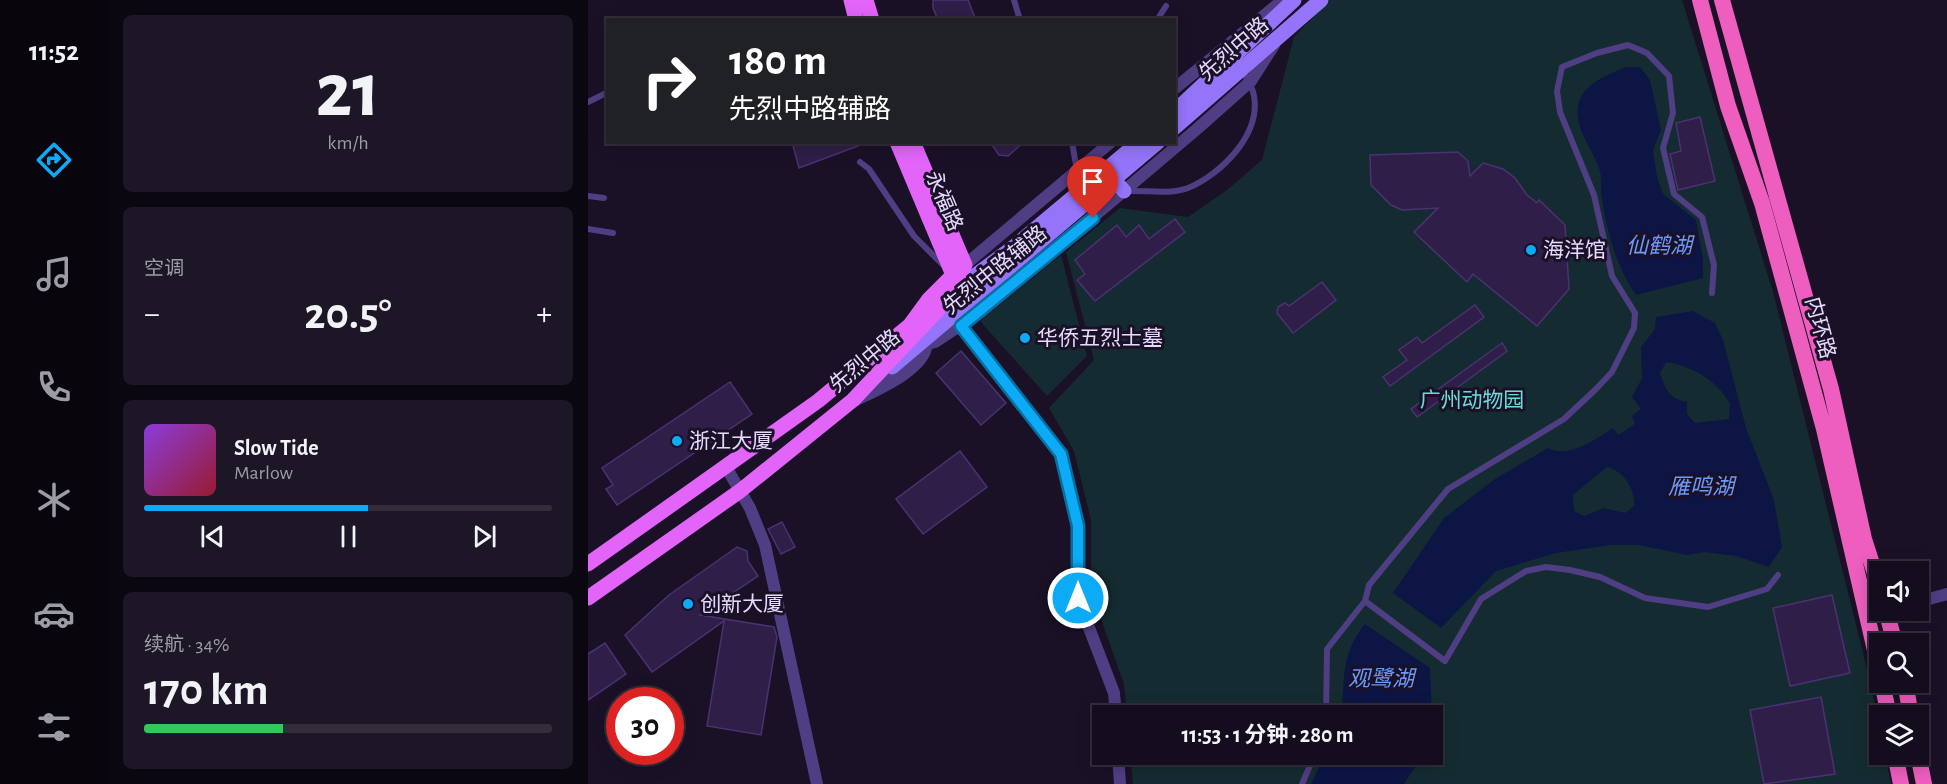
<!DOCTYPE html>
<html lang="zh">
<meta charset="utf-8">
<style>
:root{--surface:#140d1d;--page:#1d1626;--text:#f1f3f6;--muted:#9d9ca4;--line:#332d3b;--accent:#0daaf5}
body{margin:0;font-family:"Alegreya Sans","Noto Sans SC",sans-serif;background:var(--page);color:var(--text);height:100vh;display:flex;flex-direction:column;font-size:22px;white-space:nowrap}
*{box-sizing:border-box;margin:0}
p{font-size:20px;color:var(--muted)}
.icon{flex:none;width:33px;height:33px;fill:none;stroke:currentColor;stroke-width:2;stroke-linecap:round;stroke-linejoin:round}
.map{position:relative;flex:1;overflow:hidden}
.panel{display:flex;flex-direction:column;gap:15px;padding:15px;background:#0b0710;width:480px}
.panel>*{flex:none}
.hud{position:absolute;left:18px;top:18px;width:570px;height:126px;border-radius:0px;box-shadow:0 3px 15px #0003,0 0 0 2px var(--line);background:#202124;color:#fff;overflow:hidden}
.fabs{position:absolute;left:1281px;top:561px;display:grid;gap:12px}
.fabs a{display:grid;place-items:center;width:60px;height:60px;border-radius:0px;background:var(--surface);box-shadow:0 3px 15px #0003,0 0 0 2px var(--line);font-size:30px}
.speed{position:absolute;left:18px;top:687px;display:flex;gap:12px;font-size:30px;font-weight:700;text-align:center}
.speed>*{display:grid;place-content:center;width:78px;height:78px;border-radius:50%;background:var(--surface);box-shadow:0 3px 15px #0003,0 0 0 2px var(--line);line-height:1}
.speed .limit{border:9px solid #d22;background:#fff;color:#111}
.pin{position:absolute;display:grid;place-items:center;width:51px;height:51px;color:#fff;margin:-62px -26px;border-radius:50% 50% 50% 0;rotate:-45deg;box-shadow:0 0 6px #0007}
.pin .icon{rotate:45deg}
.me{position:absolute;width:66px;margin:-33px;rotate:0deg;stroke-linejoin:round;filter:drop-shadow(0 0 4px #0008)}
.turn{display:flex;align-items:center;gap:21px;height:126px;padding:0 24px;font-size:27px}
.turn .icon{width:78px;height:78px;stroke-width:2.5}
.turn b{display:block;font-size:42px;line-height:51px}
.big{font-size:45px;font-weight:700;line-height:1.1}
.panel .widget{flex:1;display:flex;flex-direction:column;justify-content:center;gap:9px;min-width:0;padding:0 21px;border-radius:9px;background:var(--page)}
.panel .dial{align-items:center;gap:0}
.dial b{font-size:78px;line-height:1}
.song{display:flex;align-items:center;gap:18px}
.cover{width:72px;height:72px;border-radius:9px;background:linear-gradient(135deg,hsl(270 70% 55%),hsl(350 70% 35%))}
.played{height:6px;border-radius:3px;background:linear-gradient(90deg,var(--accent) 55%,var(--line) 55%)}
.keys{display:flex;justify-content:space-around;direction:ltr}
.heat{display:flex;justify-content:space-between;align-items:center;font-size:33px;direction:ltr}
.charge{height:9px;border-radius:4px;background:linear-gradient(90deg,#34c759 34%,var(--line) 0)}
.trip{position:absolute;left:504px;top:705px;width:351px;height:60px;border-radius:0px;background:var(--surface);box-shadow:0 3px 15px #0003,0 0 0 2px var(--line);font-weight:700;line-height:60px;text-align:center}
main{display:flex;flex:1;min-height:0}
.tabs{display:flex;flex-direction:column;width:108px;justify-content:space-around;align-items:center;background:#08050c;color:var(--muted)}
.tabs .icon{width:42px;height:42px}
.tabs .active{color:var(--accent)}
.tabs b{font-size:27px;color:var(--text)}
.map>svg:first-child{display:block}
</style>
<main>
<nav class="tabs">
<b>11:52</b>
<svg class="icon active" aria-label="directions" viewBox="0 0 24 24"><path d="M12 3l9 9-9 9-9-9zM9 14v-3h6M13 9l2 2-2 2"/></svg>
<svg class="icon" aria-label="music" viewBox="0 0 24 24"><path d="M9 18V5l10-2v13"/><circle cx="6" cy="18" r="3"/><circle cx="16" cy="16" r="3"/></svg>
<svg class="icon" aria-label="phone" viewBox="0 0 24 24"><path d="M5 4h4l2 5-3 2q2 4 5 5l2-3 5 2v4C11 20 4 13 5 4z"/></svg>
<svg class="icon" aria-label="climate" viewBox="0 0 24 24"><path d="M12 3v18M4 7l16 10M4 17L20 7"/></svg>
<svg class="icon" aria-label="car" viewBox="0 0 24 24"><path d="M5 17H2v-5l4-1 3-4h7l3 4 3 1v5h-3M9 17h6M6 11h13"/><circle cx="7" cy="17" r="2"/><circle cx="17" cy="17" r="2"/></svg>
<svg class="icon" aria-label="filters" viewBox="0 0 24 24"><path d="M4 7h16M4 17h16"/><circle cx="9" cy="7" r="2"/><circle cx="15" cy="17" r="2"/></svg>
</nav>
<section class="panel">
<div class="widget dial"><b>21</b><p>km/h</p></div>
<div class="widget"><p>空调</p>
<div class="heat"><a>−</a><b class="big">20.5°</b><a>+</a></div>
</div>
<div class="widget">
<div class="song"><i class="cover"></i><div><b>Slow Tide</b><p>Marlow</p></div></div>
<div class="played"></div>
<div class="keys"><svg class="icon" aria-label="previous" viewBox="0 0 24 24"><path d="M18 5L8 12l10 7zM5 5v14"/></svg><svg class="icon" aria-label="pause" viewBox="0 0 24 24"><path d="M8 5v14M16 5v14"/></svg><svg class="icon" aria-label="next" viewBox="0 0 24 24"><path d="M6 5l10 7-10 7zM19 5v14"/></svg></div>
</div>
<div class="widget"><p>续航 · 34%</p><b class="big">170 km</b><div class="charge"></div></div>
</section>
<div class="map">
<svg width="1359" height="784" viewBox="0 0 1359 784">
<rect width="100%" height="100%" fill="#1a1127"/>
<!-- green -->
<path fill="#142c31" d="M742,0H1094L1185,292L1282,681L1291,725L1292,754L1297,755L1303,784H545L542,755L844,754V716L539,715L536,684L503,591V520L486,451L461,408L506,360L478,252L532,208L600,217L639,190L674,160L706,37Z
M473,255L499,356L459,396L392,321Z"/>
<!-- water -->
<path fill="#0d1544" fill-rule="evenodd" d="M1038,67H1052L1062,80L1073,130L1065,150L1069,177L1075,194L1108,220L1115,260V278L1048,295C1029,269 1019,231 1014,199C1012,190 1014,180 1012,171C1006,150 986,130 990,106C994,83 1020,75 1038,67Z
M1105,311L1127,323L1135,340L1158,428L1186,500L1194,547L1181,567L1148,556L1116,552L1099,555L1051,545H1023L968,553L908,571L853,628L805,593L856,518L907,479L960,448C981,459 1008,439 1025,428L1030,435L1047,424L1044,416L1053,409L1044,397L1054,378L1053,347L1067,329L1068,317ZM1078,362C1104,366 1129,380 1142,404L1141,419L1107,423L1099,414V402C1081,399 1077,389 1072,373ZM1019,467C1036,471 1047,489 1046,506L1037,513L1016,508L996,516L986,511L985,495Z
M777,624L842,668L844,715H754C756,680 753,653 777,624Z
M737,755V754L835,755L816,784H723Z"/>
<!-- building -->
<path fill="#2f1e48" stroke="#4c3172" stroke-width="1.5" d="M345,0H380L388,20H350L345,8Z
M1112,117L1127,181L1090,190L1082,154L1093,151L1088,123Z
M204,142H278V143L211,168Z
M402,142H436L420,156L411,155Z
M870,152L880,161L882,176L895,163L915,169L927,178L939,195L949,203L951,200L977,225L981,289L949,326L885,274L879,282L826,232L850,208L814,210L803,205L783,185L782,155Z
M587,219L597,232L507,301L489,280L497,274L487,260L529,225L538,237L551,225L561,239Z
M734,282L748,300L705,333L689,313L690,307L697,303L701,306Z
M887,305L896,317L802,386L795,377L819,360L811,350L829,337L834,343Z
M914,343L919,351L829,417L823,409Z
M373,351L418,403L393,425L348,373Z
M142,382L164,414L29,505L18,489L25,485L14,468Z
M372,451L399,487L335,534L308,499Z
M194,522L207,547L193,554L180,529Z
M149,547L159,551L160,561L170,576L112,615L186,627L189,637L173,735L119,726L136,621L64,672L37,635L81,595Z
M1244,595L1262,673L1202,686L1185,608Z
M17,643L38,674L0,700V654Z
M1233,697L1247,774L1176,784L1162,710Z"/>
<g fill="none" stroke-linecap="round" stroke-linejoin="round">
<!-- service -->
<path stroke="#503e84" stroke-width="6" d="M426,0L432,20
M569,20L578,6
M0,102L20,92
M484,142L489,171
M272,162L281,169L326,236L356,266
M539,191C558,190 582,195 600,188C632,175 673,135 666,96C665,87 659,79 654,71
M0,196L16,198
M0,229L25,233
M777,601L857,661L893,599L938,571L958,567L982,570L1012,577L1057,598L1120,607L1179,589L1190,575
M738,716L739,649L777,601L781,585L860,489L976,419L1008,389L1024,372L1046,328L1047,313L1024,276L1006,195L972,112L969,91L974,67L1009,53L1040,45L1059,53L1081,76L1085,113L1075,148L1086,194L1114,217L1126,265L1124,293
M714,784L727,754"/>
<!-- minor -->
<path stroke="#503e84" stroke-width="12" d="M586,89L695,0
M372,269L523,142
M369,321L473,454L490,526V599L526,693L528,716
M329,347L347,342L393,312L609,129L663,81L686,45
M138,467L162,508L177,545L229,784
M1330,602L1359,594
M530,754L532,784"/>
<!-- tertiary -->
<path stroke="#503e84" stroke-width="15" d="M267,399C287,389 335,369 337,345L330,330"/>
<!-- secondary -->
<path stroke="#9574f9" stroke-width="15" d="M586,112L706,0
M586,128L733,0
M489,172L500,184
M526,180L536,191
M362,294L427,246L551,142
M304,367L570,142"/>
<!-- primary -->
<path stroke="#e264f9" stroke-width="15" d="M263,0L268,20
M278,0L284,20
M0,564L230,401L322,325L341,299L365,275L309,142
M0,598L152,491L265,400L363,296L377,265L325,142"/>
<!-- trunk -->
<path stroke="#ed5ebe" stroke-width="16" d="M1112,0L1140,106L1174,203L1236,429L1292,672
M1134,0L1243,389L1276,539L1292,589
M1298,610L1307,644
M1294,682L1301,716
M1317,682L1323,716
M1307,754L1313,784
M1330,754L1336,784"/>
</g>
<g fill="none" stroke-linecap="round" stroke-linejoin="round">
<!-- route casing -->
<g stroke="#086e9f" stroke-width="15">
<path id="route" d="M490,598V526L473,454L373,326L505,218"/>
</g>
<!-- route -->
<use href="#route" stroke="#0daaf5" stroke-width="10"/>
</g>
<!-- markers -->
<g fill="#0daaf5" stroke="#1a1127" stroke-width="2">
<circle cx="943" cy="250" r="6"/>
<circle cx="437" cy="338" r="6"/>
<circle cx="89" cy="441" r="6"/>
<circle cx="100" cy="604" r="6"/>
</g>
<g text-anchor="middle" dominant-baseline="central" stroke-width="6" stroke-linejoin="round" paint-order="stroke">
<!-- street labels -->
<g font-size="21" fill="#e5d9fd" stroke="#1a1127">
<text transform="translate(646 49) rotate(-41)">先烈中路</text>
<text transform="translate(356 201) rotate(67)">永福路</text>
<text transform="translate(407 270) rotate(-39)">先烈中路辅路</text>
<text transform="translate(1232 328) rotate(75)">内环路</text>
<text transform="translate(277 361) rotate(-40)">先烈中路</text>
</g>
<!-- poi labels -->
<g font-size="21" fill="#e5d9fd" stroke="#1a1127" text-anchor="start">
<text x="955" y="250">海洋馆</text>
<text x="449" y="338">华侨五烈士墓</text>
<text x="101" y="441">浙江大厦</text>
<text x="112" y="604">创新大厦</text>
</g>
<!-- park labels -->
<g font-size="21" fill="#67dcd8" stroke="#1a1127">
<text x="884" y="400">广州动物园</text>
</g>
<!-- water labels -->
<g font-size="22" font-style="italic" fill="#6b98f9" stroke="#1a1127">
<text x="1071" y="246">仙鹤湖</text>
<text x="1113" y="487">雁鸣湖</text>
<text x="793" y="679">观鹭湖</text>
</g>
</g>
</svg>
<div class="fabs">
<a><svg class="icon" aria-label="sound" viewBox="0 0 24 24"><path d="M4 9h4l5-4v14l-5-4H4zM17 9q2 3 0 6"/></svg></a>
<a><svg class="icon" aria-label="search" viewBox="0 0 24 24"><circle cx="10" cy="10" r="6"/><path d="M15 15l6 6"/></svg></a>
<a><svg class="icon" aria-label="layers" viewBox="0 0 24 24"><path d="M12 4l9 5-9 5-9-5zM3 14l9 5 9-5"/></svg></a>
</div>
<div class="speed"><div class="limit">30</div></div>
<div class="pin" style="left:505px;top:218px;background:#d93025"><svg class="icon" aria-label="arrive" viewBox="0 0 24 24"><path d="M6 21V4h12l-3 4 3 4H6"/></svg></div>
<svg class="me" style="left:490px;top:598px" viewBox="-20 -20 40 40"><circle r="17" fill="#0daaf5" stroke="#fff" stroke-width="3"/><path d="M0-11L8 9 0 5-8 9z" fill="#fff"/></svg>
<div class="trip">11:53 · 1 分钟 · 280 m</div>
<div class="hud">
<div class="turn"><svg class="icon" aria-label="right" viewBox="0 0 24 24"><path d="M7 20v-9h11M14 6l5 5-5 5"/></svg><div><b>180 m</b>先烈中路辅路</div></div>
</div>
</div>
</main>
